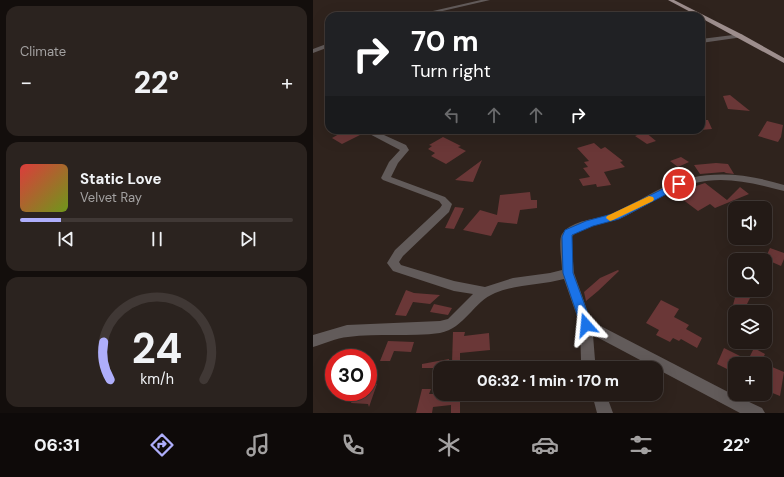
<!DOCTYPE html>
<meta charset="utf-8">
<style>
:root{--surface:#231a16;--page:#2b231f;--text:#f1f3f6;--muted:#a3a1a1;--line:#403835;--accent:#aeaefb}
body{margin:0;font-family:"DM Sans",sans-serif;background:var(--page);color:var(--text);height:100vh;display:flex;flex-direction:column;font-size:15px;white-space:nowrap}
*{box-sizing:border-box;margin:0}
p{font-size:13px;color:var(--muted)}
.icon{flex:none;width:22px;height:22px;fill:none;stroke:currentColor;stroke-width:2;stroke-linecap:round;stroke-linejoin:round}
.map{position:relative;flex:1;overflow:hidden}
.side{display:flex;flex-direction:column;gap:6px;padding:6px;background:#130e0c;width:313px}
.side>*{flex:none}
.banner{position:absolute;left:12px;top:12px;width:380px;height:122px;border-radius:12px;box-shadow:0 4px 16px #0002,0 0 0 1px var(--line);background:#202124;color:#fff;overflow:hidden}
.fabs{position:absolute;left:415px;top:201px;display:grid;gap:8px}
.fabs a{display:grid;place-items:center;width:44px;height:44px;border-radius:8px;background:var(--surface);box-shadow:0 4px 16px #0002,0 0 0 1px var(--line);font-size:20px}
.speed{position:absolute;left:12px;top:349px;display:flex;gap:8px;font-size:20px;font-weight:700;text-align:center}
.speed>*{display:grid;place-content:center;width:52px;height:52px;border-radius:50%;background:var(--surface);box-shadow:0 4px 16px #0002,0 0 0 1px var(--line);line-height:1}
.speed .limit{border:6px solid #d22;background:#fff;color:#111}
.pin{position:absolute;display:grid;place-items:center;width:34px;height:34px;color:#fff;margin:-17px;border:2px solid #fff;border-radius:50%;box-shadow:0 1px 4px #0007}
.me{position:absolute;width:44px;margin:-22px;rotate:342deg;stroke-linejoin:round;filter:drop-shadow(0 0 3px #0008)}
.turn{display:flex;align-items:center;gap:14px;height:84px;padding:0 20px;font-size:18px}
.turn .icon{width:52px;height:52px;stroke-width:2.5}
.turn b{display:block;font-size:28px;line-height:34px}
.lanes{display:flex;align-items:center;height:38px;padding:0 20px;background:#0003;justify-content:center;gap:20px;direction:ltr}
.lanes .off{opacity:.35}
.big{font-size:30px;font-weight:800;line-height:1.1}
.side .tile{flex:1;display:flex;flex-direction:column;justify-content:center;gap:6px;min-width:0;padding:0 14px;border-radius:12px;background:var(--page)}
.side .dial{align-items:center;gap:0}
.dial svg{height:104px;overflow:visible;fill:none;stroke:var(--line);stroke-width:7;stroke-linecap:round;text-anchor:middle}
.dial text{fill:var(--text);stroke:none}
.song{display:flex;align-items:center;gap:12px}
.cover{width:48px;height:48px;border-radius:6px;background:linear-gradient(135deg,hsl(0 70% 55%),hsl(80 70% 35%))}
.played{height:4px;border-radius:2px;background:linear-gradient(90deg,var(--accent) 15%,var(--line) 15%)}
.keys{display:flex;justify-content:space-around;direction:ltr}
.heat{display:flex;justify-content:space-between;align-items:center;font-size:22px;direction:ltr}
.trip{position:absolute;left:120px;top:361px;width:230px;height:40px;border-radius:12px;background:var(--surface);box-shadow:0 4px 16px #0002,0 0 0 1px var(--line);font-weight:800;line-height:40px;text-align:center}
.tab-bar{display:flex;height:64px;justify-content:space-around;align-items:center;background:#0e0a09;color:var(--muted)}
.tab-bar .icon{width:28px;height:28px}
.tab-bar .current{color:var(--accent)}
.tab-bar b{font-size:18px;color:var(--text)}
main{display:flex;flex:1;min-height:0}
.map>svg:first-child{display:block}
</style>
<main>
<section class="side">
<div class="tile"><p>Climate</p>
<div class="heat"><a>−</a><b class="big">22°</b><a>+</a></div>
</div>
<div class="tile">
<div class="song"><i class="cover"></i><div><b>Static Love</b><p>Velvet Ray</p></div></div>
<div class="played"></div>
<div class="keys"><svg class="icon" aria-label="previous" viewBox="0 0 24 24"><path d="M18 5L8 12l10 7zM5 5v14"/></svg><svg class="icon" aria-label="pause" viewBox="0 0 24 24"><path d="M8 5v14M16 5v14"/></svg><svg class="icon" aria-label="next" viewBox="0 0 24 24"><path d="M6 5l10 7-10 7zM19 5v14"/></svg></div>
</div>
<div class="tile dial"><svg viewBox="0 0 100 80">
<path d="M14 69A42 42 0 1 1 86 69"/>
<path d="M14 69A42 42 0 0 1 9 40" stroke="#aeaefb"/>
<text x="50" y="56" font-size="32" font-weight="700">24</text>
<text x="50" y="72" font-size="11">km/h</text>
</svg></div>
</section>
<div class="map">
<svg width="471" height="413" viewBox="0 0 471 413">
<rect width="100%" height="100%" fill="#2f231d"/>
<!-- building -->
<path fill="#6a3737" d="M417,95L437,111L415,109L410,96Z
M388,120H395L399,129L388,130Z
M454,121L470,125L468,137L465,142L445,136Z
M33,130H48L51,133L29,144L19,138Z
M332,132L343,141L334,144L322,136Z
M130,137L148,146L145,147L153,151L133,164L118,156L122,153L115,149L119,146L116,145Z
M281,143L288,149L292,147L310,161L307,162L312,167L291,172L298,185L284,187L283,184L270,186L266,179L277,177L270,168L275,167L271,162L276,161L264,148Z
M368,157L376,162L365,167L357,161Z
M169,160L160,182L142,180Z
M403,163L415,164L421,174L413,173L411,172L387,174L381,165Z
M392,183L414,200L427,187L436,194L402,208L397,204L385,211L365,196L371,193L368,191Z
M217,192L218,200H224V208L207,210L204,224L185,222L178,236L150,230L167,210L184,215L187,195Z
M142,207L151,208L141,229L132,228Z
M457,248L471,253V259L468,266L452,259Z
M305,270L306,271L285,291L273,301L271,292L287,278Z
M93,290L101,293L127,295L117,304L100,302L93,316L82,315Z
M424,290H441L433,306L447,312H425L419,309Z
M348,300L366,309L361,317L376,325L373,329L389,338L384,348L368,339L366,341L360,338L357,342L343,335L346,330L333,323Z
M121,304L139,308L135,315L117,312Z
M140,332H152L151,336L176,333L177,350L147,353V362L139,363Z
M75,341L101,342L98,352L81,351L77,361H67Z
M411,348L435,360L441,348L452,354L447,364H422V373L404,364Z
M136,359V368H109V364Z
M452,364L471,372L467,396L452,390Z
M55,383L64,384L56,407L55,404L38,403L43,392H55Z
M109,389H118L116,394H147V413H138V405L120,407L119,413H103Z"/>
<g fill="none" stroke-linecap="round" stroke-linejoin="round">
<!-- minor -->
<path fill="#625b5a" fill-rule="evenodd" d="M168,0H177L108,16H98Z
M428,34L430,35V37L388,43V39Z
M16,43V47L0,53V49Z
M49,130H60L93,145L96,150L85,163L78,177L132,197L139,204L136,212L90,256L86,262L88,265L141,281L172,287L200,278L237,273L249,270C249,262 245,240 249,234C260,219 283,220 299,214C316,207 331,197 347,189C387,169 429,172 471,185V191C429,180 396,172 355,193C338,201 323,212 306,219C291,224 269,224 258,238L261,273L278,321L417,393L449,408L452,413H427L280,335L282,360L285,368H271L268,360L267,325L251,279C229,285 204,284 182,293C160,302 152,328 127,333C98,337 64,333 35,337C23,338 11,344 0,347V335L34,325L127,321L135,319L160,294L141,291L80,271L74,263L82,250L127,208L129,205L126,201L70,180L68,178L76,162L87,150Z
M279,394H293L300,413H284Z"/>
<!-- major -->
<path fill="#9d8e8d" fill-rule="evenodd" d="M355,0H361L430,35L471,58V63L388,18V16H385Z"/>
</g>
<!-- route -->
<path fill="#1a73e8" stroke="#114b97" d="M366,181L370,184L369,186L306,219L280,226L259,235L260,273L279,325L277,329L273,331L269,329L250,273L249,237L252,230L273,221L299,214Z"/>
<!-- slow -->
<path fill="#f59e0b" d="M336,196L340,197L341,199L340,201L300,220L297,221L293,218L294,216Z"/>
</svg>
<div class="fabs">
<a><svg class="icon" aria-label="sound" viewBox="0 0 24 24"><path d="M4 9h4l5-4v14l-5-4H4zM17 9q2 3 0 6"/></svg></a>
<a><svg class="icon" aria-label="search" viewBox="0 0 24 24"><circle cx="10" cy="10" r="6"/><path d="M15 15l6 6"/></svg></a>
<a><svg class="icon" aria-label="layers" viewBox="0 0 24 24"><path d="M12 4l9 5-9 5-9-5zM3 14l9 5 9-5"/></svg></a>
<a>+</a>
</div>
<div class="speed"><div class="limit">30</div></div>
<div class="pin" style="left:366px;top:184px;background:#d93025"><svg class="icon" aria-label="arrive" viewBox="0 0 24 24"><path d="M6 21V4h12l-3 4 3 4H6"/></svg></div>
<svg class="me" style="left:273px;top:325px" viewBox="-20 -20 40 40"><path d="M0-17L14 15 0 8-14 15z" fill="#1a73e8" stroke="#fff" stroke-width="4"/></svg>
<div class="trip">06:32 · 1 min · 170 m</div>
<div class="banner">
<div class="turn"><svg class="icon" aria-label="right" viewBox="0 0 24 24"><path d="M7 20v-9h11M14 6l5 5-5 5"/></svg><div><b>70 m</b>Turn right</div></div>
<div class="lanes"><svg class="icon off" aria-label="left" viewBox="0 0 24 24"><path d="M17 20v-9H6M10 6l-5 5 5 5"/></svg><svg class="icon off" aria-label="ahead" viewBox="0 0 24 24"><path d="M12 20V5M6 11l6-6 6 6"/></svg><svg class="icon off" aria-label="ahead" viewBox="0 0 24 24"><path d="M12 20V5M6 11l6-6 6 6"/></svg><svg class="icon" aria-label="right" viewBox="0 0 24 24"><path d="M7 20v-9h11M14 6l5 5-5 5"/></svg></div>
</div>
</div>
</main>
<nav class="tab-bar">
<b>06:31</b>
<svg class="icon current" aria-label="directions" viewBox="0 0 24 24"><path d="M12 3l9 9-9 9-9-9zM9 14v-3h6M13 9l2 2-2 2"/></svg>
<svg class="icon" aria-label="music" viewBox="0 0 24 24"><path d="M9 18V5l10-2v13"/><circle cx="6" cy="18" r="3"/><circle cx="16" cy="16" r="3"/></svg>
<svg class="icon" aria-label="phone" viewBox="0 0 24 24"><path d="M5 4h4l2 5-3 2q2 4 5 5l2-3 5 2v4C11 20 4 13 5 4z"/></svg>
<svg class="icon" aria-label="climate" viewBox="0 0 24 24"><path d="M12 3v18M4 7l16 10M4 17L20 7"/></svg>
<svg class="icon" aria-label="car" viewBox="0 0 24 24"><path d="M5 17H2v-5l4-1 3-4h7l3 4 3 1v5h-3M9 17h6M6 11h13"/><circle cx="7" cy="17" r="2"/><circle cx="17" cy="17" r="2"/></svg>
<svg class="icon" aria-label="filters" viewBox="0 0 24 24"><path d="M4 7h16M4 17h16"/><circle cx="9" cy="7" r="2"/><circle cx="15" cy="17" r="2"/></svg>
<b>22°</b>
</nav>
